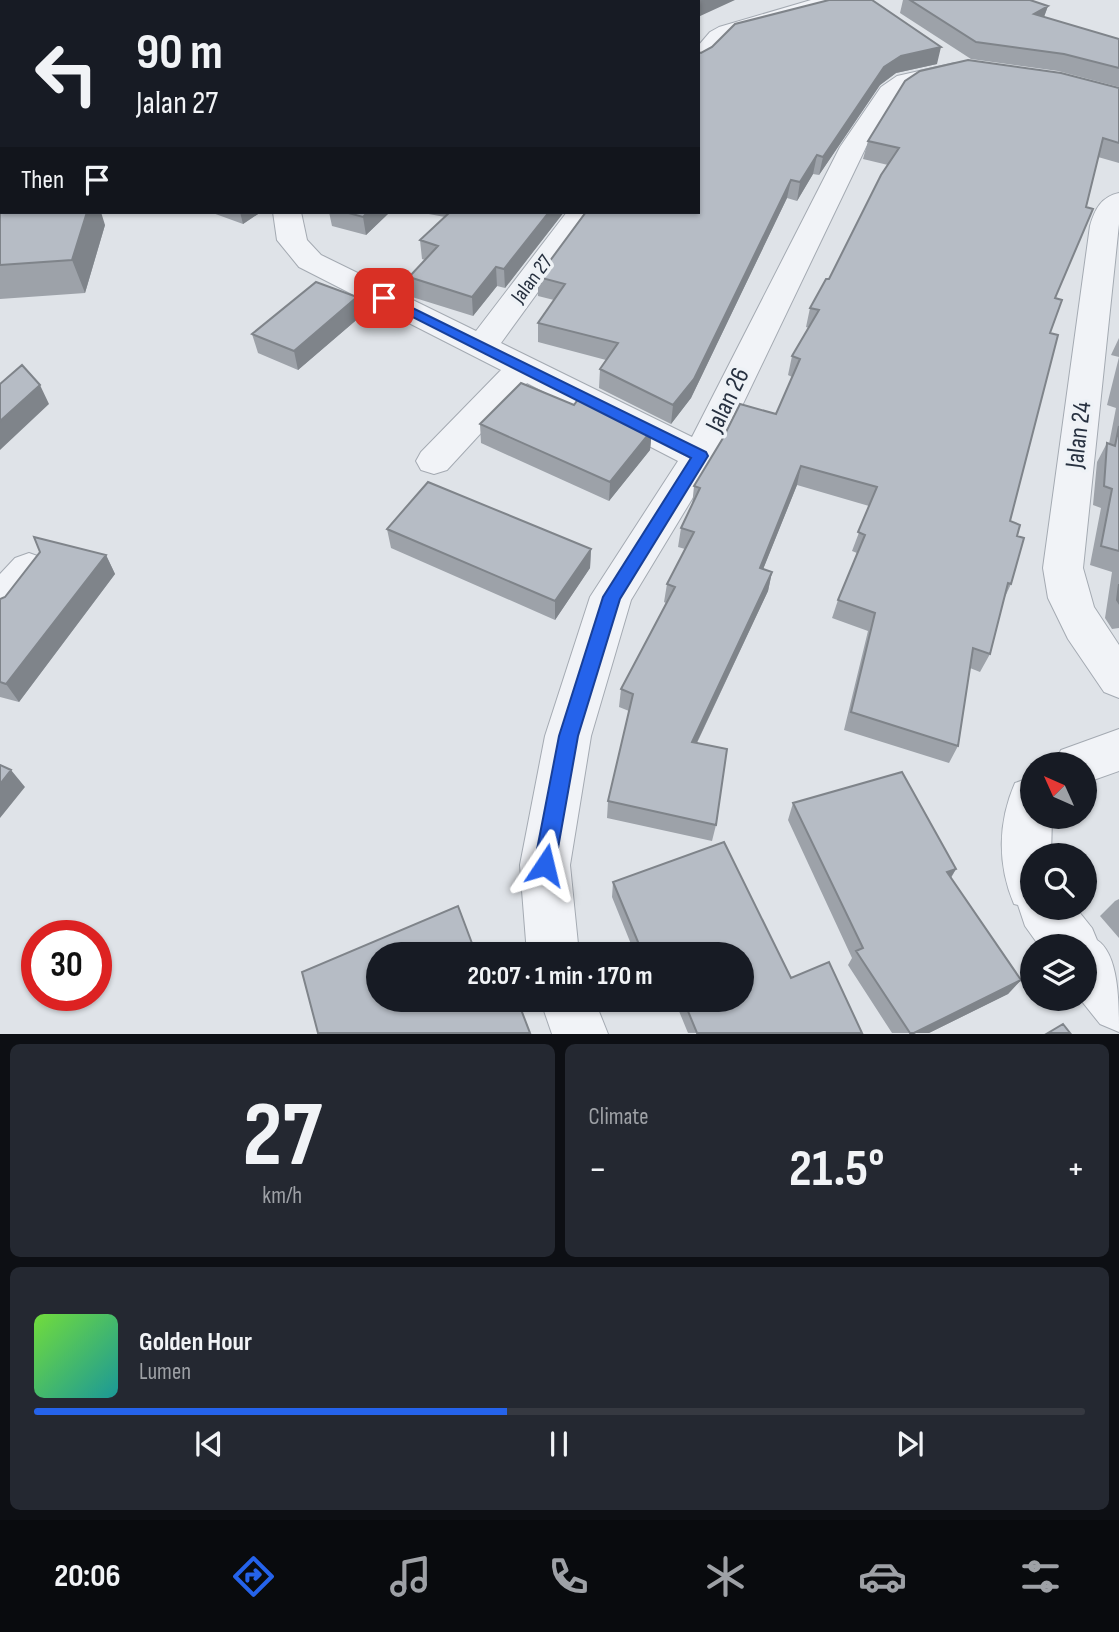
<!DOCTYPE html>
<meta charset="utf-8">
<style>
:root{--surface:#171b24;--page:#242831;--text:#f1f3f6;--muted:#9ea1a6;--line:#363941;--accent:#2563eb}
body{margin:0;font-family:"Sofia Sans Condensed",sans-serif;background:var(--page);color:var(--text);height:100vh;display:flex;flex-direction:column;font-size:26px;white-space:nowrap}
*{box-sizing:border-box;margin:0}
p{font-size:23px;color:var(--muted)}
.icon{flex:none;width:38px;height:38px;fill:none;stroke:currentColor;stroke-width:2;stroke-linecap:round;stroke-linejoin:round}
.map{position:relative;height:1034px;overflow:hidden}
.drawer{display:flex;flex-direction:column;gap:10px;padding:10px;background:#0d0f14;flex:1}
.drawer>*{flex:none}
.banner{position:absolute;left:0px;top:0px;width:700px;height:214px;box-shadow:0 2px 5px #0004;background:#171b24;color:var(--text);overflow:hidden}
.needle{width:46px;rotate:315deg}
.tools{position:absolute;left:1020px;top:752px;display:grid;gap:14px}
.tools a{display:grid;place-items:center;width:77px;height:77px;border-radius:50%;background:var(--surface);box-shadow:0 2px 5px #0004;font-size:35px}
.speed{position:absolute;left:21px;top:920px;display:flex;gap:14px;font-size:35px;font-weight:700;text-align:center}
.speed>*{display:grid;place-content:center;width:91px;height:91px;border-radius:50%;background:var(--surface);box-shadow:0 2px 5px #0004;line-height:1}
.speed .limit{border:10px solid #d22;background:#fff;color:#111}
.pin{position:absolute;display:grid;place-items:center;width:60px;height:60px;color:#fff;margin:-30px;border-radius:14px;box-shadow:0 4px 10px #0006}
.me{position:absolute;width:77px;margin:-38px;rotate:10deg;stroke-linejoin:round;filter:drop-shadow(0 0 5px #0008)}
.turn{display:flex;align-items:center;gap:24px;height:147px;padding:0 21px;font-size:32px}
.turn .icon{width:91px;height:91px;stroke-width:2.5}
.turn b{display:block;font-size:49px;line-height:60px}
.then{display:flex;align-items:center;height:66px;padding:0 21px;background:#0003;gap:14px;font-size:26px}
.big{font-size:52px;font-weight:700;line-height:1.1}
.drawer .card{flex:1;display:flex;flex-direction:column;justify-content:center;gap:10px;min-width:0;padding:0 24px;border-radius:10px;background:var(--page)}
.drawer .dial{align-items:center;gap:0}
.dial b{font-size:91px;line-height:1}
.song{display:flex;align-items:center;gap:21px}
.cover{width:84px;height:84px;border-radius:10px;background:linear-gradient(135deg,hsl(100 70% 55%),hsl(180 70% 35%))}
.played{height:7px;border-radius:4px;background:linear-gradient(90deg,var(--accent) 45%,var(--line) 45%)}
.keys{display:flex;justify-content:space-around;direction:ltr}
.heat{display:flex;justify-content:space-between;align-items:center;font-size:38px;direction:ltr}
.drawer .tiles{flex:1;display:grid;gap:10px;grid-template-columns:1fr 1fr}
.card:last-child{grid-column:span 2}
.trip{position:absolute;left:366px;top:942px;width:388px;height:70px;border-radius:35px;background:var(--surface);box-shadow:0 2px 5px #0004;font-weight:700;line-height:70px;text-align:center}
.tabs{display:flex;height:112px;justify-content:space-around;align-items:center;background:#090b0e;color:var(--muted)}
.tabs .icon{width:49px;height:49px}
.tabs .on{color:var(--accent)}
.tabs b{font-size:32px;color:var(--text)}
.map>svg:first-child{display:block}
</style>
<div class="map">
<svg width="1119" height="1034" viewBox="0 0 1119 1034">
<rect width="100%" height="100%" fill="#dfe3e8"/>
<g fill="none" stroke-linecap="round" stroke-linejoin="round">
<!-- minor casing -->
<g stroke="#a4aab2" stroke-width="2">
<path id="minor" d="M811,0H845L842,5L735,37C721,45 714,64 698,68V46L710,32L719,27Z
M955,63L963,65L967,70L963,75L914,86L899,97L866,147L718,456L631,600L591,736L570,865L579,954H527L520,865L545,736L590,597L678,461L527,383L447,470L434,474L421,470L416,461L421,452L501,370L299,267L277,240L273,212H301L307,240L321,255L476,331L567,212H596L501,343L692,437L840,147L881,87L897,76Z
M0,134H2V150H0Z
M1119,193V224L1083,568L1094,607L1119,645V698L1104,692L1068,639L1048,598L1043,568L1090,226C1095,209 1101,197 1119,193Z
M29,553L43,558L49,569L15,614L0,618V574L15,558Z
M1119,729V771L1085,783V765H1054L1061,750Z
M1032,777V817H1052L1051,856H1032V908H1076L1092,928L1097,940C1119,954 1119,1003 1119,1032L1100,1024L1080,999H1085V947H1040L1025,926L1018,905L1014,904C997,864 998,822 1015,783Z
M540,999H594L608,1034H552Z"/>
</g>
<!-- highway casing -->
<g stroke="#86909f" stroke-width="2">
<path id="highway" d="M112,0H144L110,2Z
M227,0H257L225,2Z
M2,32V46L0,47V33Z"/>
</g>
<!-- minor -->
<use href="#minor" fill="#f1f3f7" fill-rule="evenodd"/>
<!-- highway -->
<use href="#highway" fill="#fff" fill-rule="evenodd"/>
</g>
<!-- wall -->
<path fill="#9da2a9" d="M903,0H1030L1048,6L1044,17L1119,39V87L1058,71L971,59L900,13Z
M701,53L937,64L896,73L880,85L819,175L813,174L797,201L787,198L691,398L671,424L599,388L600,369L606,360L538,342V323L554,300L538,296V277Z
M1119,88V163L1098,157L1055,298L1050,333L1010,521L1017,536L1011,584L1004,599L990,654L980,672L970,668L958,746L949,763L844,730L868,631L832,618L838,600L857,553L852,551L869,506L797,485L763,569L772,572L768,591L697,743L716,825L712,841L607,818L608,801L629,711L619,707L621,689L666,603L664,602L667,584L685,549L678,547L681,528L692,506L694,486L776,414L792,377L788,375L792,356L809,328L806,327L810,308L829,279L888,165L863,159L868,141Z
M0,192L105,225L85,293L0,299Z
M210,212H261L243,224Z
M329,212H390L366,235L332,226Z
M418,212H564L505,288L497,286L473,316L412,297L409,277L425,260L422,259L420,240L445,217Z
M361,316L298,370L258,353L252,334Z
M1119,338V628L1112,629L1105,618L1112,572L1090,565L1101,508L1093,505L1097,462L1107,443L1109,444L1116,408L1107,405L1119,357L1111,355Z
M480,424L652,430L650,450L609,501L481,443Z
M387,529L591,549L590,568L555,620L391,548Z
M106,555L115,574L19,702L0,697V599Z
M793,803L956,869L951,878L1021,980L1008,994L929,1033H892L848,965L852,958L788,820Z
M613,882L791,978L862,1033H688L674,999H742V954H635L612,897Z
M1119,899V938L1100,916L1115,901Z"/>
<!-- shaded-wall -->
<path fill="#7f848a" d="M702,0H735L698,17V2Z
M1048,6L1042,22L1034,14Z
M941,47L937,64L896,73L880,85L819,175L823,157L884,67L901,56Z
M817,155L813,174L797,201L800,182Z
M791,180L787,198L691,398L671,424L673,405Z
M87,212H101L105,225L85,293L72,260Z
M240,212H261L243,224Z
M368,212H390L366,235L363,217Z
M549,212H564L505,288L504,269Z
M496,267L497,286L473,316L472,297Z
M357,297L361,316L298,370L294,351Z
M40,385L49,404L0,450V421Z
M652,430L650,450L609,501L610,482Z
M801,466L797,485L756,587L760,568Z
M591,549L590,568L555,620V601Z
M106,555L115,574L19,702L6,684Z
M772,572L768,591L689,759L692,742Z
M11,770L25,787L0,818V784Z
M956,869L946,885L947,872Z
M1021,980L1008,994L929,1033H914Z"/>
<!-- building -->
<path fill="#b6bcc5" stroke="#7f848a" stroke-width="2" d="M634,0H702L698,2H632Z
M829,0H872L941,47L901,56L884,67L823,157L817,155L800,182L791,180L694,379L673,405L600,369L618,343L538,323L565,284L538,277L586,212H698V52L701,53L712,47L735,24Z
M910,0H1030L1048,6L1034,14L1119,39V68L1064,54L976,42Z
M968,60L1061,73L1119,88V143L1103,138L1086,207L1093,209L1055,298L1062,300L1050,333L1058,335L1010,521L1020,525L1017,536L1024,538L1011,584L1008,583L990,654L973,648L958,746L851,712L875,613L838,600L865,535L858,532L877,487L801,466L760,568L772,572L692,742L727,749L716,825L608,801L633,694L621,689L675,587L667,584L694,532L681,528L700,488L694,486L723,438L740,404L776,414L800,359L792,356L819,310L810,308L826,279H829L881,175L899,148L868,141L905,81L920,71Z
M2,191V212H87L72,260L0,265V192Z
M345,212H368L363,217Z
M450,212H549L504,269L496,267L472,297L409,277L438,246L420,240Z
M316,282L357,297L294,351L252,334Z
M22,365L40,385L0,421V384Z
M521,383L574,405L581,395L652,430L610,482L480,424Z
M1119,426V551L1101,546L1112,489L1104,486L1107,443L1115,446Z
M428,482L591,549L555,601L387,529Z
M34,537L106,555L6,684L0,682V599L5,597L40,552Z
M1119,584V603L1117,600Z
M0,765L11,770L0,784Z
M902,772L956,869L947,872L1021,980L914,1033H910L856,951L863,948L793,803Z
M724,842L791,978L829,962L862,1033H697L683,999H742V954H643L613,882Z
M458,906L476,954H378V999H493L496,1007L517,999L530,1033H318L302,972Z
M1063,1024L1070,1033H1048Z"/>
<!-- route -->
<path fill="#2563eb" stroke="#184099" stroke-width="2" d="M384,294L706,452L708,456L620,599L578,736L555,865L552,872L545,875L537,872L534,865L559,736L603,597L691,458L379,300L377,298Z"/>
<g text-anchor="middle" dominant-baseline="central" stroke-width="7" stroke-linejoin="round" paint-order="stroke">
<!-- far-street labels -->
<g font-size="21" fill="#273140" stroke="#eef2f6">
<text transform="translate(532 279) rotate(-53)">Jalan 27</text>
</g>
<!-- street labels -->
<g font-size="26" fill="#273140" stroke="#eef2f6">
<text transform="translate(728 400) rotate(-64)">Jalan 26</text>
<text transform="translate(1079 435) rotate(-83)">Jalan 24</text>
</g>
</g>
</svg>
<div class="tools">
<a><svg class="needle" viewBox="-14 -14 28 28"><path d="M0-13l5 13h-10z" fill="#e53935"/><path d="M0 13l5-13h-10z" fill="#9ea1a6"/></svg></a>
<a><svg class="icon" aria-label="search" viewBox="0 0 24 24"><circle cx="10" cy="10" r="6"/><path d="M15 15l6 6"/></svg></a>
<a><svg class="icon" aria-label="layers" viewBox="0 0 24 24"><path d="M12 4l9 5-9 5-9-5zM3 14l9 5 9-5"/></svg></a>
</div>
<div class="speed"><div class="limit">30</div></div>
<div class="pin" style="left:384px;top:298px;background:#d93025"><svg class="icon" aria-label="arrive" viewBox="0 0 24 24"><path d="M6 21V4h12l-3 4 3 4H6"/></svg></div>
<svg class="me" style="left:545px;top:865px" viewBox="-20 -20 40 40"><path d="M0-17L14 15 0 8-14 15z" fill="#2563eb" stroke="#fff" stroke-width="4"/></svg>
<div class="trip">20:07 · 1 min · 170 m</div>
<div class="banner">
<div class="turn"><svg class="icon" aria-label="left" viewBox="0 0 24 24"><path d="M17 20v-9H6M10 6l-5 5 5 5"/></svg><div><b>90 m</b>Jalan 27</div></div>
<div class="then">Then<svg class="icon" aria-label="arrive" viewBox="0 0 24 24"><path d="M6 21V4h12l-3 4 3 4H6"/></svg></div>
</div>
</div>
<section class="drawer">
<div class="tiles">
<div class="card dial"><b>27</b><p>km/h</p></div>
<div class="card"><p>Climate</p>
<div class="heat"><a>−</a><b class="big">21.5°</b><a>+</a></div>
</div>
<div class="card">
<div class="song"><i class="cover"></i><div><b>Golden Hour</b><p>Lumen</p></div></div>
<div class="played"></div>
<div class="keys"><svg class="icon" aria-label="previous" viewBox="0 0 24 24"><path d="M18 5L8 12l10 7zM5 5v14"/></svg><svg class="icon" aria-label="pause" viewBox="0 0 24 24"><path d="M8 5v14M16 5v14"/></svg><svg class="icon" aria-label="next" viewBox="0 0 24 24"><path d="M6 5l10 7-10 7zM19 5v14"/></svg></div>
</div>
</div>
</section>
<nav class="tabs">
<b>20:06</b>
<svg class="icon on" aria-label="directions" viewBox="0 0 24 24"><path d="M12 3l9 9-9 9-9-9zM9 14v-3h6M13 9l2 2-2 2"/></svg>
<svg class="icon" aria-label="music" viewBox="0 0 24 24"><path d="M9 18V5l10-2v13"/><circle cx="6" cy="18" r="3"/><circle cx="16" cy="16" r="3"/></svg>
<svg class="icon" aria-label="phone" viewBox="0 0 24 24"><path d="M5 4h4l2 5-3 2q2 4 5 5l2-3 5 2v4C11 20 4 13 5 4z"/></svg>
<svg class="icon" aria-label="climate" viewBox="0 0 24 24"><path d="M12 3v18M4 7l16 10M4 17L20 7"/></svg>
<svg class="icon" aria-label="car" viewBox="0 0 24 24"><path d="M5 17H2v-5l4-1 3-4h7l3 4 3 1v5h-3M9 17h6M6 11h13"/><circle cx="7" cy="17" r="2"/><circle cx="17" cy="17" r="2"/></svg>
<svg class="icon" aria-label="filters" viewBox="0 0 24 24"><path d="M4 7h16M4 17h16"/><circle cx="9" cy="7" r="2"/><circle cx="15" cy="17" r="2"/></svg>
</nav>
